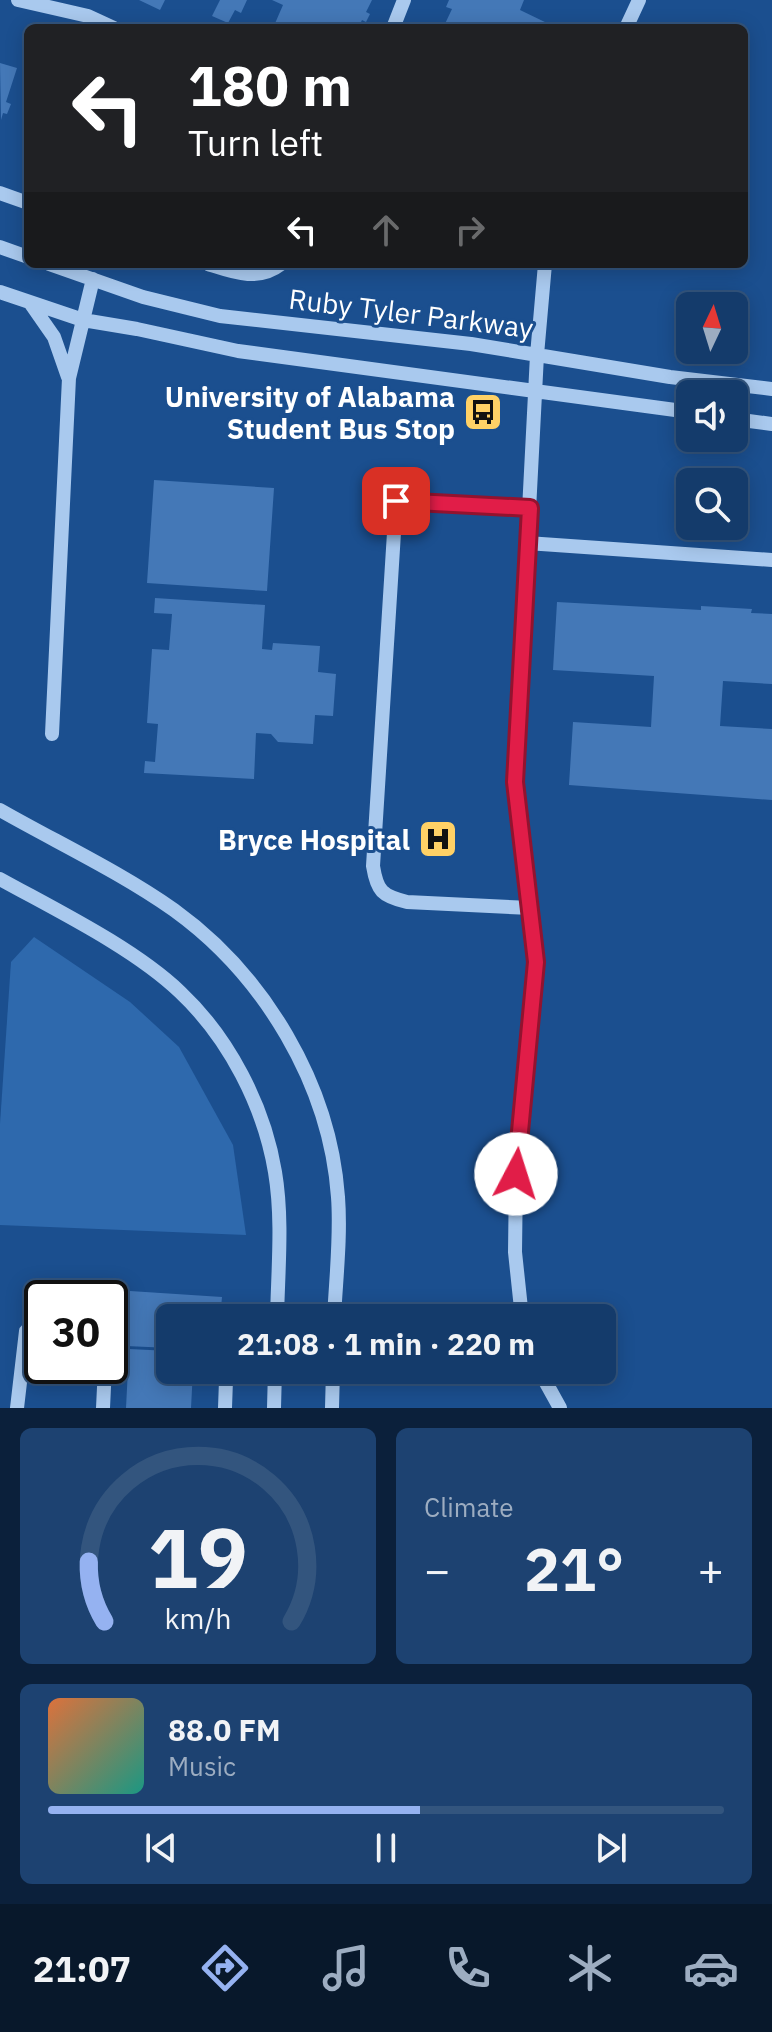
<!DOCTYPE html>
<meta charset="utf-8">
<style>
:root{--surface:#143b6b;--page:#1d4271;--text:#f1f3f6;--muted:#9dadc1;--line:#33557e;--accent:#95b2f1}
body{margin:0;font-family:"IBM Plex Sans",sans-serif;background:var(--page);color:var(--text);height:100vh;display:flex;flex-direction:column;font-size:30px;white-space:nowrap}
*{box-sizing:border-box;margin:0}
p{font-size:26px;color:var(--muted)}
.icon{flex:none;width:44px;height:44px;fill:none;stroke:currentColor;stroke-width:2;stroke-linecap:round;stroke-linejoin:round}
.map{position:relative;height:1408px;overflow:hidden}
.side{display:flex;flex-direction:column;gap:20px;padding:20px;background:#0b203b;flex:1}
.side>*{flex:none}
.guide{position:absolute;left:24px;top:24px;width:724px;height:244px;border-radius:12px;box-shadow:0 4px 20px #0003,0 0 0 2px var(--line);background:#202124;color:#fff;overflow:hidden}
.needle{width:52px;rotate:4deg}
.buttons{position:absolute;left:676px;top:292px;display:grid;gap:16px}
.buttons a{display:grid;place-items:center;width:72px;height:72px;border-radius:12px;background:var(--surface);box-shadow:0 4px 20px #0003,0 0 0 2px var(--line);font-size:40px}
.speed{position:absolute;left:24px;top:1280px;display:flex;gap:16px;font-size:40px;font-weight:700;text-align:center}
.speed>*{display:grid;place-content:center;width:104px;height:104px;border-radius:50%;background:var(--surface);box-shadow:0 4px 20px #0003,0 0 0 2px var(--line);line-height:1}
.speed .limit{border:4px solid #111;border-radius:12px;background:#fff;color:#111}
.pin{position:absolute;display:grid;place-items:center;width:68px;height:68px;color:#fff;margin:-34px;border-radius:16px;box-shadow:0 4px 12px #0006}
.me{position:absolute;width:88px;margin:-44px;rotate:5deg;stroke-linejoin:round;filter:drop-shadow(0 0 6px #0008)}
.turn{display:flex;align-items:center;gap:28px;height:168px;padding:0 32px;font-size:36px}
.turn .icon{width:104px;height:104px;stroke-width:2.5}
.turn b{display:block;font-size:56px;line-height:68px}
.lanes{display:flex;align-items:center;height:76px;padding:0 32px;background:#0003;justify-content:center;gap:40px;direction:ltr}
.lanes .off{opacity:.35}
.big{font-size:60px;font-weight:700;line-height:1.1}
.side .tile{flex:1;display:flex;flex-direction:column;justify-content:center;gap:12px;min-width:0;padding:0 28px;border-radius:12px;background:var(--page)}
.side .dial{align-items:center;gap:0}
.dial svg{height:208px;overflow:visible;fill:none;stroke:var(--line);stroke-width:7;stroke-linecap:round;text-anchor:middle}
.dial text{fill:var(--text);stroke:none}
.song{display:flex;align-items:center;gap:24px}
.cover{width:96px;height:96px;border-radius:12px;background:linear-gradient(135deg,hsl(20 70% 55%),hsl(170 70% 35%))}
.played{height:8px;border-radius:4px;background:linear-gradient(90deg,var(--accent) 55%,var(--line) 55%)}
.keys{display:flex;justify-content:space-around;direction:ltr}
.heat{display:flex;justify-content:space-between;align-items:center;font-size:44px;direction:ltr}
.side .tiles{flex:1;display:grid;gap:20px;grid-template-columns:1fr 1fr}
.tile:last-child{grid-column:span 2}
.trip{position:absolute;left:156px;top:1304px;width:460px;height:80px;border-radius:12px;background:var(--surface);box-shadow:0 4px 20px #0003,0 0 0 2px var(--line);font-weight:700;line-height:80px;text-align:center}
.menu{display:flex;height:128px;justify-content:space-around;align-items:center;background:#08182b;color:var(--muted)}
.menu .icon{width:56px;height:56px}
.menu .current{color:var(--accent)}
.menu b{font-size:36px;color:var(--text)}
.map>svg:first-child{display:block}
</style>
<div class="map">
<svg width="772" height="1408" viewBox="0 0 772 1408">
<rect width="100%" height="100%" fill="#1b4f8f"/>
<!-- green -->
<path fill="#2e69ad" d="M34,937L130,1002L179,1047L233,1145L246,1235L0,1225V1124L11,962Z"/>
<!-- building -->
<path fill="#4478b7" d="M139,0H165L160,10Z
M220,0H247L241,13L235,10L228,23L212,16Z
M272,0H372L366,12L370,14L366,22L362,20L358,28H273L283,5Z
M449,0H524L520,10L549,24L547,28H443L452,9L446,7Z
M0,63L17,68L6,102L11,104L7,114L3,113L1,120Z
M154,480L274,488L267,591L147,583Z
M155,598L265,605L262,649L272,650L273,643L320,646L318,672L336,674L333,716L315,715L313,744L278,742L271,734L256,733L254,779L144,773L145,761L155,762L158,724L147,723L152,649L169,650L172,614L154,613Z
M557,602L701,610V606L752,609L751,613L772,614V684L723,681L720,726L772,729V800L569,785L573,722L651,727L654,676L553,670Z
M130,1291L222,1297L220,1318H170V1348L126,1346Z
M129,1349L170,1351V1370H193L191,1408H126Z"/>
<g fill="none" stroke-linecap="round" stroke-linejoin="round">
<!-- minor -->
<path stroke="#a9c9ee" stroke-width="14" d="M18,0L88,16L114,28
M393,28L404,0
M626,28L639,0
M0,193L28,203
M0,247L28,257
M49,264L143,297L220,316L471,344L670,377L772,389
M208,264C233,272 258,282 281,264
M0,292L83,320L137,329L238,351L690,412
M31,304L54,337L68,377
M734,419L772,424
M530,508L396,501L373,866C377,891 382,896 407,902L531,908
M527,543L772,560
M52,734L69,378L93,279
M0,810C58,843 120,872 174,910C264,975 330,1084 338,1197C341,1236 336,1278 334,1318
M0,879C56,910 134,948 180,992C229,1038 264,1106 275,1172C283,1219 278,1270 277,1318
M522,1318L515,1252L516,1174L536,962L515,782L537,355L545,264
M539,1370L560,1408
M17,1408L26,1331L42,1319
M103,1408L105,1366
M225,1408L226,1380
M274,1408L275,1370
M332,1408L333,1370"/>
</g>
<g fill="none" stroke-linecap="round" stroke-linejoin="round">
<!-- route casing -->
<g stroke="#92132f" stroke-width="20">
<path id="route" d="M396,501L530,508L515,782L536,962L516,1174"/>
</g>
<!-- route -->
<use href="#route" stroke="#e11d48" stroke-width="14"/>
</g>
<!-- icons -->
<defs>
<g id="bus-square" transform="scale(2)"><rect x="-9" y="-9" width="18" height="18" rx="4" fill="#ffd166" stroke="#1b4f8f"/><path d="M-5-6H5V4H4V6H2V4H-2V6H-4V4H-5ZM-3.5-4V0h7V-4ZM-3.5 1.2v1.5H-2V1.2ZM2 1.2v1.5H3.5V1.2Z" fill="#111"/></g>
<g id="hospital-square" transform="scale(2)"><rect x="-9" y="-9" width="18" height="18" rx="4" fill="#ffd166" stroke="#1b4f8f"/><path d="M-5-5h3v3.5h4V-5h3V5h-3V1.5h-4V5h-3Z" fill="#111"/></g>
</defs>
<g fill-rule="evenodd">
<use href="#bus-square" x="483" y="412"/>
<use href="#hospital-square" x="438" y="839"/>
</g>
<g text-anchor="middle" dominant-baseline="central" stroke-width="6" stroke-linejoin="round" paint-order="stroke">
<!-- street labels -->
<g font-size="28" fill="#fff" stroke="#1b4f8f">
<text transform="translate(411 313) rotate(7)">Ruby Tyler Parkway</text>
</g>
<!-- poi labels -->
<g font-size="28" font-weight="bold" fill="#fff" stroke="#1b4f8f" text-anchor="end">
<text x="455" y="396">University of Alabama<tspan x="455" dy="32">Student Bus Stop</tspan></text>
<text x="410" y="839">Bryce Hospital</text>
</g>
</g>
</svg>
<div class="buttons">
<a><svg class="needle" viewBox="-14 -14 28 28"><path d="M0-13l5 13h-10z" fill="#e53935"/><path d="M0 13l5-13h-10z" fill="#9dadc1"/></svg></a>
<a><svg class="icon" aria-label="sound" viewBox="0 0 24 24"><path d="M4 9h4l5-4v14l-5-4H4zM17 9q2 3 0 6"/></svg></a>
<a><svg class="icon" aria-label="search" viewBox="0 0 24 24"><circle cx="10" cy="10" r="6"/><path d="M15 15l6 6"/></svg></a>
</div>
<div class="speed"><div class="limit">30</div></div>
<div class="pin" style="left:396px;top:501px;background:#d93025"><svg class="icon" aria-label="arrive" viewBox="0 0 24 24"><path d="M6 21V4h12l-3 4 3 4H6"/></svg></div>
<svg class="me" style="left:516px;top:1174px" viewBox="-20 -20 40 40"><circle r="19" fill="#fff"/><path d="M0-13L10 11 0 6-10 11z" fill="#e11d48"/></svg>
<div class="trip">21:08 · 1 min · 220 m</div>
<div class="guide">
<div class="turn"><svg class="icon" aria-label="left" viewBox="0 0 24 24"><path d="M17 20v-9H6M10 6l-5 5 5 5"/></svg><div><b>180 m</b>Turn left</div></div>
<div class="lanes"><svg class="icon" aria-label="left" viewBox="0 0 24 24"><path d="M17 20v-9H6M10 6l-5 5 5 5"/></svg><svg class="icon off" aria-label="ahead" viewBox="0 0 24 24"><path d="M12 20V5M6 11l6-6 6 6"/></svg><svg class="icon off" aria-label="right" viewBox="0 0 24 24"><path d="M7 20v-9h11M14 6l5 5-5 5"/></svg></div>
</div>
</div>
<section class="side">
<div class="tiles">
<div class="tile dial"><svg viewBox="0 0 100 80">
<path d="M14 69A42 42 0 1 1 86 69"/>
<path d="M14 69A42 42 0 0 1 8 46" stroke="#95b2f1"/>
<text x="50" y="56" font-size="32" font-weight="700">19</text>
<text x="50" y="72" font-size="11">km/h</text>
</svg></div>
<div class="tile"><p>Climate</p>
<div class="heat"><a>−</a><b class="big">21°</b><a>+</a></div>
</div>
<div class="tile">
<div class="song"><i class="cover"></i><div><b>88.0 FM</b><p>Music</p></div></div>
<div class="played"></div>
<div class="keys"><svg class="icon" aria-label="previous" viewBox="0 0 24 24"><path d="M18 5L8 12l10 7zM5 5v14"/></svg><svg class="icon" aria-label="pause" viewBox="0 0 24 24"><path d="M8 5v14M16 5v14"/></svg><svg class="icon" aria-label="next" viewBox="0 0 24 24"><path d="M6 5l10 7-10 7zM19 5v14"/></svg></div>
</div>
</div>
</section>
<nav class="menu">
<b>21:07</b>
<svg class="icon current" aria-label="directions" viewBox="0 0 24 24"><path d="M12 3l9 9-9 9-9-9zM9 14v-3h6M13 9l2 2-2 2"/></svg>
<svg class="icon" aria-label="music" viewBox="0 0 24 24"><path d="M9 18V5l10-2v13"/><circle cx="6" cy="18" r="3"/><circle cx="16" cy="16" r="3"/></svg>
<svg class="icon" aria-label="phone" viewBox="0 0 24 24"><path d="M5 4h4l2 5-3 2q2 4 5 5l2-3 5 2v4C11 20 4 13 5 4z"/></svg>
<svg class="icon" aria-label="climate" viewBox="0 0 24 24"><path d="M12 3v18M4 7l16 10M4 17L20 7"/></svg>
<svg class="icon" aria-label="car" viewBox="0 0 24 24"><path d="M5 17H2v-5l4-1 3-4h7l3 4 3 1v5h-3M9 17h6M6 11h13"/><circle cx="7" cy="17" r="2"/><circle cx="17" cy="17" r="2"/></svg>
</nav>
